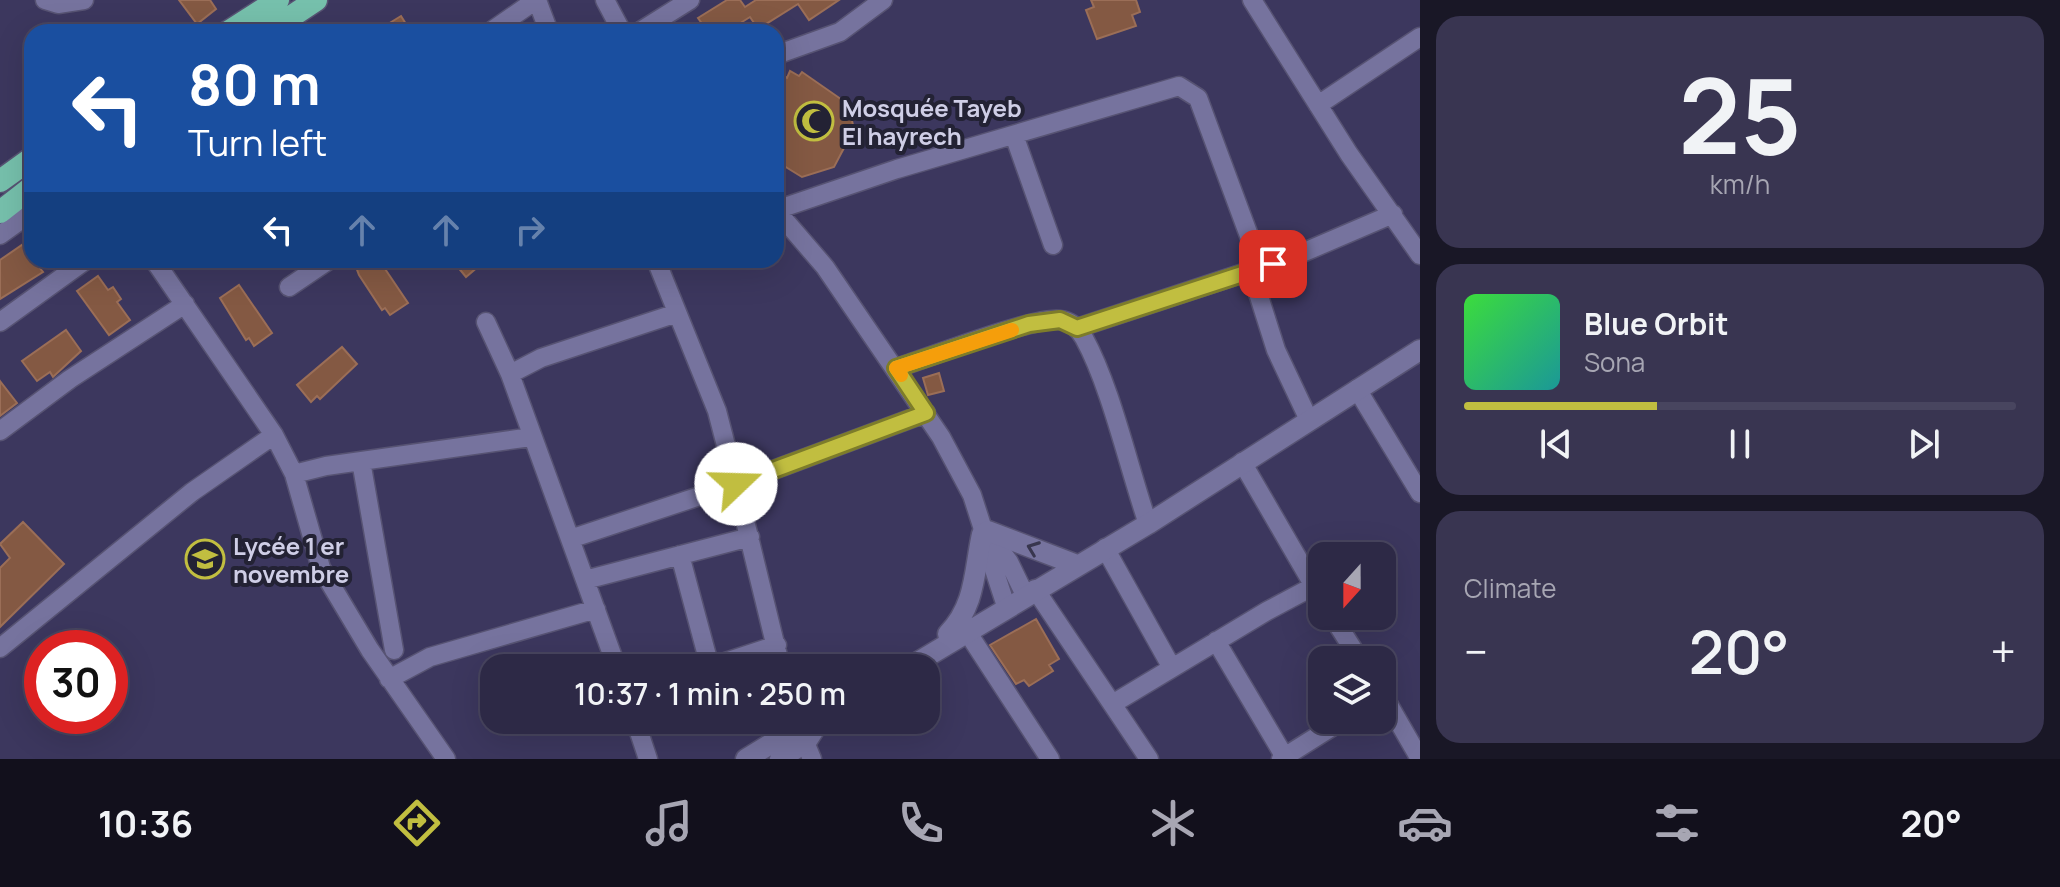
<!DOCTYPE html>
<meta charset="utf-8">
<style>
:root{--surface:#2d2946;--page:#393551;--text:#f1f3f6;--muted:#a7a6b3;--line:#48455f;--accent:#c1be40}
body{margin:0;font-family:Manrope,sans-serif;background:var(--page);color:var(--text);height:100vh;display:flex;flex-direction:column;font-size:30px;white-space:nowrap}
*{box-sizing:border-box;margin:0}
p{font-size:26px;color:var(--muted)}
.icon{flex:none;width:44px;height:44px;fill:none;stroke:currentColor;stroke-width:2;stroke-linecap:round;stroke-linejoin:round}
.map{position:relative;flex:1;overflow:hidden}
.sheet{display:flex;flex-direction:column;gap:16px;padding:16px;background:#191726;width:640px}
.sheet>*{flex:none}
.top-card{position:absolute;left:24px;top:24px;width:760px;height:244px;border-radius:24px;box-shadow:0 8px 32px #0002,0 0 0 2px var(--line);background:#1a4fa0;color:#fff;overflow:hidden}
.needle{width:52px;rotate:201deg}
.buttons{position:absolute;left:1308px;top:542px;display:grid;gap:16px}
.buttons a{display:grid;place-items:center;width:88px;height:88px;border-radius:16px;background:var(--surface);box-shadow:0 8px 32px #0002,0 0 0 2px var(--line);font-size:40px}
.speed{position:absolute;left:24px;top:630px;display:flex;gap:16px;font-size:40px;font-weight:700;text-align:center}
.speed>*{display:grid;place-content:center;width:104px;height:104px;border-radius:50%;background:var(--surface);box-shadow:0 8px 32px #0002,0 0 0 2px var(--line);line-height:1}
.speed .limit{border:12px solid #d22;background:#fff;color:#111}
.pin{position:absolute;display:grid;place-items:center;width:68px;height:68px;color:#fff;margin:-34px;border-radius:16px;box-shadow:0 4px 12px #0006}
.me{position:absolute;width:88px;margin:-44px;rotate:69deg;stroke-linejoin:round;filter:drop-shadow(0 0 6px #0008)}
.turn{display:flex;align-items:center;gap:28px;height:168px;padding:0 32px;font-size:36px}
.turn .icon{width:104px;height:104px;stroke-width:2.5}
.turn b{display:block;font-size:56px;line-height:68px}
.lanes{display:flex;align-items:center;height:76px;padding:0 32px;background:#0003;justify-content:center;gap:40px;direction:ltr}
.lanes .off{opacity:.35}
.big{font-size:60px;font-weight:600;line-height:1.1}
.sheet .tile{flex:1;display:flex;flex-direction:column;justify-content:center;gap:12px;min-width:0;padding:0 28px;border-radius:24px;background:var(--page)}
.sheet .dial{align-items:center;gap:0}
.dial b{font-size:104px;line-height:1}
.song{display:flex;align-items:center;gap:24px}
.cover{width:96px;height:96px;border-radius:12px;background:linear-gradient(135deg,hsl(120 70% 55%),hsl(180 70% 35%))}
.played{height:8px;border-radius:4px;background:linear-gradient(90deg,var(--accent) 35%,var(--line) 35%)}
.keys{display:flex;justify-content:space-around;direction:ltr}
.heat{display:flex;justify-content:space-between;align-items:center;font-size:44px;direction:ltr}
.trip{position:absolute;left:480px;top:654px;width:460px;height:80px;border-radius:24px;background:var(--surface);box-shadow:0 8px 32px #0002,0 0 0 2px var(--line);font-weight:600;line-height:80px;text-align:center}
.tabs{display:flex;height:128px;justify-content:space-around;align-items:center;background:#12101c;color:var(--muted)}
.tabs .icon{width:56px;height:56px}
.tabs .on{color:var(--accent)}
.tabs b{font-size:36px;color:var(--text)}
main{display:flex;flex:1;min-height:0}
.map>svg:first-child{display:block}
</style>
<main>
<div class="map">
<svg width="1420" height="759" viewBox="0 0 1420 759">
<rect width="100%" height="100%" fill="#3c375e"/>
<!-- building -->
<path fill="#845943" stroke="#9b6e57" stroke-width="2" d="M179,0H210L216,9L197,24Z
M727,0H740L745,7L756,0H839L809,20L798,4L758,29L750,17L726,32H708L698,18Z
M1091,0H1136L1140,12L1132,15L1136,26L1097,39L1086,10L1094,7Z
M401,16L411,32H375Z
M776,69L787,78L790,71L799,76L802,72L848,104L854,129L834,167L802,177L776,161Z
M32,238V260H52L40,268L43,272L0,299V260Z
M367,260H379L408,303L390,315L385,308L382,310L359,275L356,267Z
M452,260H486L466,277Z
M98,276L108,290L113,287L121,299L117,302L130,320L109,335L77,291Z
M239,285L272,333L254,346L249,338L246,340L220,298Z
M66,330L81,351L53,377L50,372L37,381L22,361Z
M342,347L357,364L320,399L317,396L311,402L297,385Z
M939,373L944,391L928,395L923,378Z
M0,381L17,403L0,416Z
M23,522L64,564L0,627V568L10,558L0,544Z
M1036,619L1059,659L1049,665L1053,671L1029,686L1024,680L1016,684L990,645Z"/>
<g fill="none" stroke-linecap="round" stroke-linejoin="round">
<!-- minor casing -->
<g stroke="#575373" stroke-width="21">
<path id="minor" d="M45,0L58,4L84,0
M537,0L549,32
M605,0L622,32
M1252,0L1349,154L1420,255
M490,32L536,0
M639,32L690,0
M776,55L840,32L883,0
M1318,105L1420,37
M1014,135L1053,245
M776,210L897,169L1179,86L1198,98L1251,241
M776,210L825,267L941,437L972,495L982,526L1009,562L1025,595
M0,235L32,212
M154,260L274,435L294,474L321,568L370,650L446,759
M1251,271L1276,350L1309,420
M289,287L329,260
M0,322L86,260
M486,322L510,374
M1077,328L1295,256L1393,214
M896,368C928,358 1034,316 1060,320C1071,321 1079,329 1084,338C1111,387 1129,469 1148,524
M1357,389L1420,493
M0,431L70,379L185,304
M361,461L394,650
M1242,462L1322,600
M294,474L326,466L531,437
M982,533L1006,606
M570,539L736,484L717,411L656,260
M1105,548L1172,668
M680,555L710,667
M585,580L750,537
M1035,589L1149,759
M1332,616L1360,660
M966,630L1050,759
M1216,641L1286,759
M0,648L192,492L274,435
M617,668L510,374L541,358L677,313
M707,668L777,645
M781,668L736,484L926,413
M389,679L430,657L596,609
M1382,693L1420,759
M1114,703L1267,611L1314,586
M635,720L648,759
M800,730L812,759
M1281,759L1343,720"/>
</g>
<!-- tertiary casing -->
<g stroke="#575373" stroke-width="23">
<path id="tertiary" d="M988,531L1077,565
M948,634C976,605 974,571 982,534
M908,668L1148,524L1420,350
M746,759L798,727L824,720
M780,759L806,742L817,725"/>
</g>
<!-- trunk casing -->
<g stroke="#575373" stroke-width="25">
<path id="trunk" d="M228,32L278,0
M268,32L316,0
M0,181L32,158
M0,212L32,187"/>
</g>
<!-- minor -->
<use href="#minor" stroke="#76739e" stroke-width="18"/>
<!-- tertiary -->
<use href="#tertiary" stroke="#76739e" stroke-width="20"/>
<!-- trunk -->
<use href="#trunk" stroke="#76c0ac" stroke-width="22"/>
</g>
<!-- one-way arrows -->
<defs><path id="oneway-chevron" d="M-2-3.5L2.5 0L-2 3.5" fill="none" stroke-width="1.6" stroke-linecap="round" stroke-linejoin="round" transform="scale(2)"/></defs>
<use stroke="#38364e" href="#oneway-chevron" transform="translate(1033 548) rotate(-159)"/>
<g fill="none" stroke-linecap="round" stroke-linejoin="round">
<!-- route casing -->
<g stroke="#7d7c2a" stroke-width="20">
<path id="route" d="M736,484L926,413L896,368L1029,324L1060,320L1077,328L1273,264"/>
</g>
<!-- route -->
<use href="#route" stroke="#c1be40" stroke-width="14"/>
<!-- slow -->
<path stroke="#f59e0b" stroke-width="14" d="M901,375L896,368L1012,330"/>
</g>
<!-- icons -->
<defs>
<g id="mosque-ring" transform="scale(2)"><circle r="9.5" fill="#232234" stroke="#c1be40" stroke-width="1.5"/><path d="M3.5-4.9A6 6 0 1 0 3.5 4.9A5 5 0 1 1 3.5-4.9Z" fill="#c1be40"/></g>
<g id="school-ring" transform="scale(2)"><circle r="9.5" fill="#232234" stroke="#c1be40" stroke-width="1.5"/><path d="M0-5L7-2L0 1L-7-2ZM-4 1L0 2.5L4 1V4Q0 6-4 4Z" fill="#c1be40"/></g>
</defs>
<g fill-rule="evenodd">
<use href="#mosque-ring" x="814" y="121"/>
<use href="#school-ring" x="205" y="559"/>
</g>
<g text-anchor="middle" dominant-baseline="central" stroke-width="8" stroke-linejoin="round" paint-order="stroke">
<!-- poi labels -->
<g font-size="24" font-weight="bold" fill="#cfcee6" stroke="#232234" text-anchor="start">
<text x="842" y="107">Mosquée Tayeb<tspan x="842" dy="28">El hayrech</tspan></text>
<text x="233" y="545">Lycée 1 er<tspan x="233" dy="28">novembre</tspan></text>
</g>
</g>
</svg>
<div class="buttons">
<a><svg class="needle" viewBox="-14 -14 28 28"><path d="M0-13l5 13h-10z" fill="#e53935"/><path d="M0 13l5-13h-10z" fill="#a7a6b3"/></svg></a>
<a><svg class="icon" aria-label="layers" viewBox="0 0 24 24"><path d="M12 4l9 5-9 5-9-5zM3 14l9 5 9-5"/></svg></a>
</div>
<div class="speed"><div class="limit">30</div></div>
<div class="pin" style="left:1273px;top:264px;background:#d93025"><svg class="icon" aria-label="arrive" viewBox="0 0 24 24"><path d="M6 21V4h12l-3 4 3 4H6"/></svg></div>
<svg class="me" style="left:736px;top:484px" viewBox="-20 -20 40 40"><circle r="19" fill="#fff"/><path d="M0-13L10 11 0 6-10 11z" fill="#c1be40"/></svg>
<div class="trip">10:37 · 1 min · 250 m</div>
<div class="top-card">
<div class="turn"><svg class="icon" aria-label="left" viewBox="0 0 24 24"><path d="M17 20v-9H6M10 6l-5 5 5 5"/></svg><div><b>80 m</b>Turn left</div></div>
<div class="lanes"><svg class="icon" aria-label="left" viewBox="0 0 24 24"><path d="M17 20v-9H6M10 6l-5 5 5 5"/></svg><svg class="icon off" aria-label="ahead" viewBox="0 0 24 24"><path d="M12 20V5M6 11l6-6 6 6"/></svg><svg class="icon off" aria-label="ahead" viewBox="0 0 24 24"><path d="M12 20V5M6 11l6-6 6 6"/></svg><svg class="icon off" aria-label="right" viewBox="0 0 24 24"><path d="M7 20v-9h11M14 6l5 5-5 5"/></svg></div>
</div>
</div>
<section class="sheet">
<div class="tile dial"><b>25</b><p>km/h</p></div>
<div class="tile">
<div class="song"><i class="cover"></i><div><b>Blue Orbit</b><p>Sona</p></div></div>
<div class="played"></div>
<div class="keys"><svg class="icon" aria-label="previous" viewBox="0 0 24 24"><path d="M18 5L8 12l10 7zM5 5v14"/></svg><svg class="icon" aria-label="pause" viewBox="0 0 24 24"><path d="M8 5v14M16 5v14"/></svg><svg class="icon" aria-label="next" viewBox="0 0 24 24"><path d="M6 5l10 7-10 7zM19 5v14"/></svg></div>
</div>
<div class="tile"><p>Climate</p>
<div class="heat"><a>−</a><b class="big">20°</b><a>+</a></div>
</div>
</section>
</main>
<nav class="tabs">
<b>10:36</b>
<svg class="icon on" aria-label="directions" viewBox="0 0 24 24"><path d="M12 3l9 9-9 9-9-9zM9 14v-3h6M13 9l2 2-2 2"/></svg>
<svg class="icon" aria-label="music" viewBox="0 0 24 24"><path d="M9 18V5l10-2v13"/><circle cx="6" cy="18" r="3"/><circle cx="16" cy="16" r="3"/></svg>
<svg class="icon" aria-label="phone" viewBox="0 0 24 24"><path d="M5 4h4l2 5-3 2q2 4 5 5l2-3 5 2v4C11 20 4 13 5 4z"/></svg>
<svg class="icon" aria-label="climate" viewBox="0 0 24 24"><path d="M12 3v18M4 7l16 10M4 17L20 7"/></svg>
<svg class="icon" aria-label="car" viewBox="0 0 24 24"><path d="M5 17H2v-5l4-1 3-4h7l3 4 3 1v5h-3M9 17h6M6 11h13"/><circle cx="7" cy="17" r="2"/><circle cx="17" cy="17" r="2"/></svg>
<svg class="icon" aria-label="filters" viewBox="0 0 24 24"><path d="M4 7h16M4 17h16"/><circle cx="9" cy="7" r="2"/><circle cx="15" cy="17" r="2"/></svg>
<b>20°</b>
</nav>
